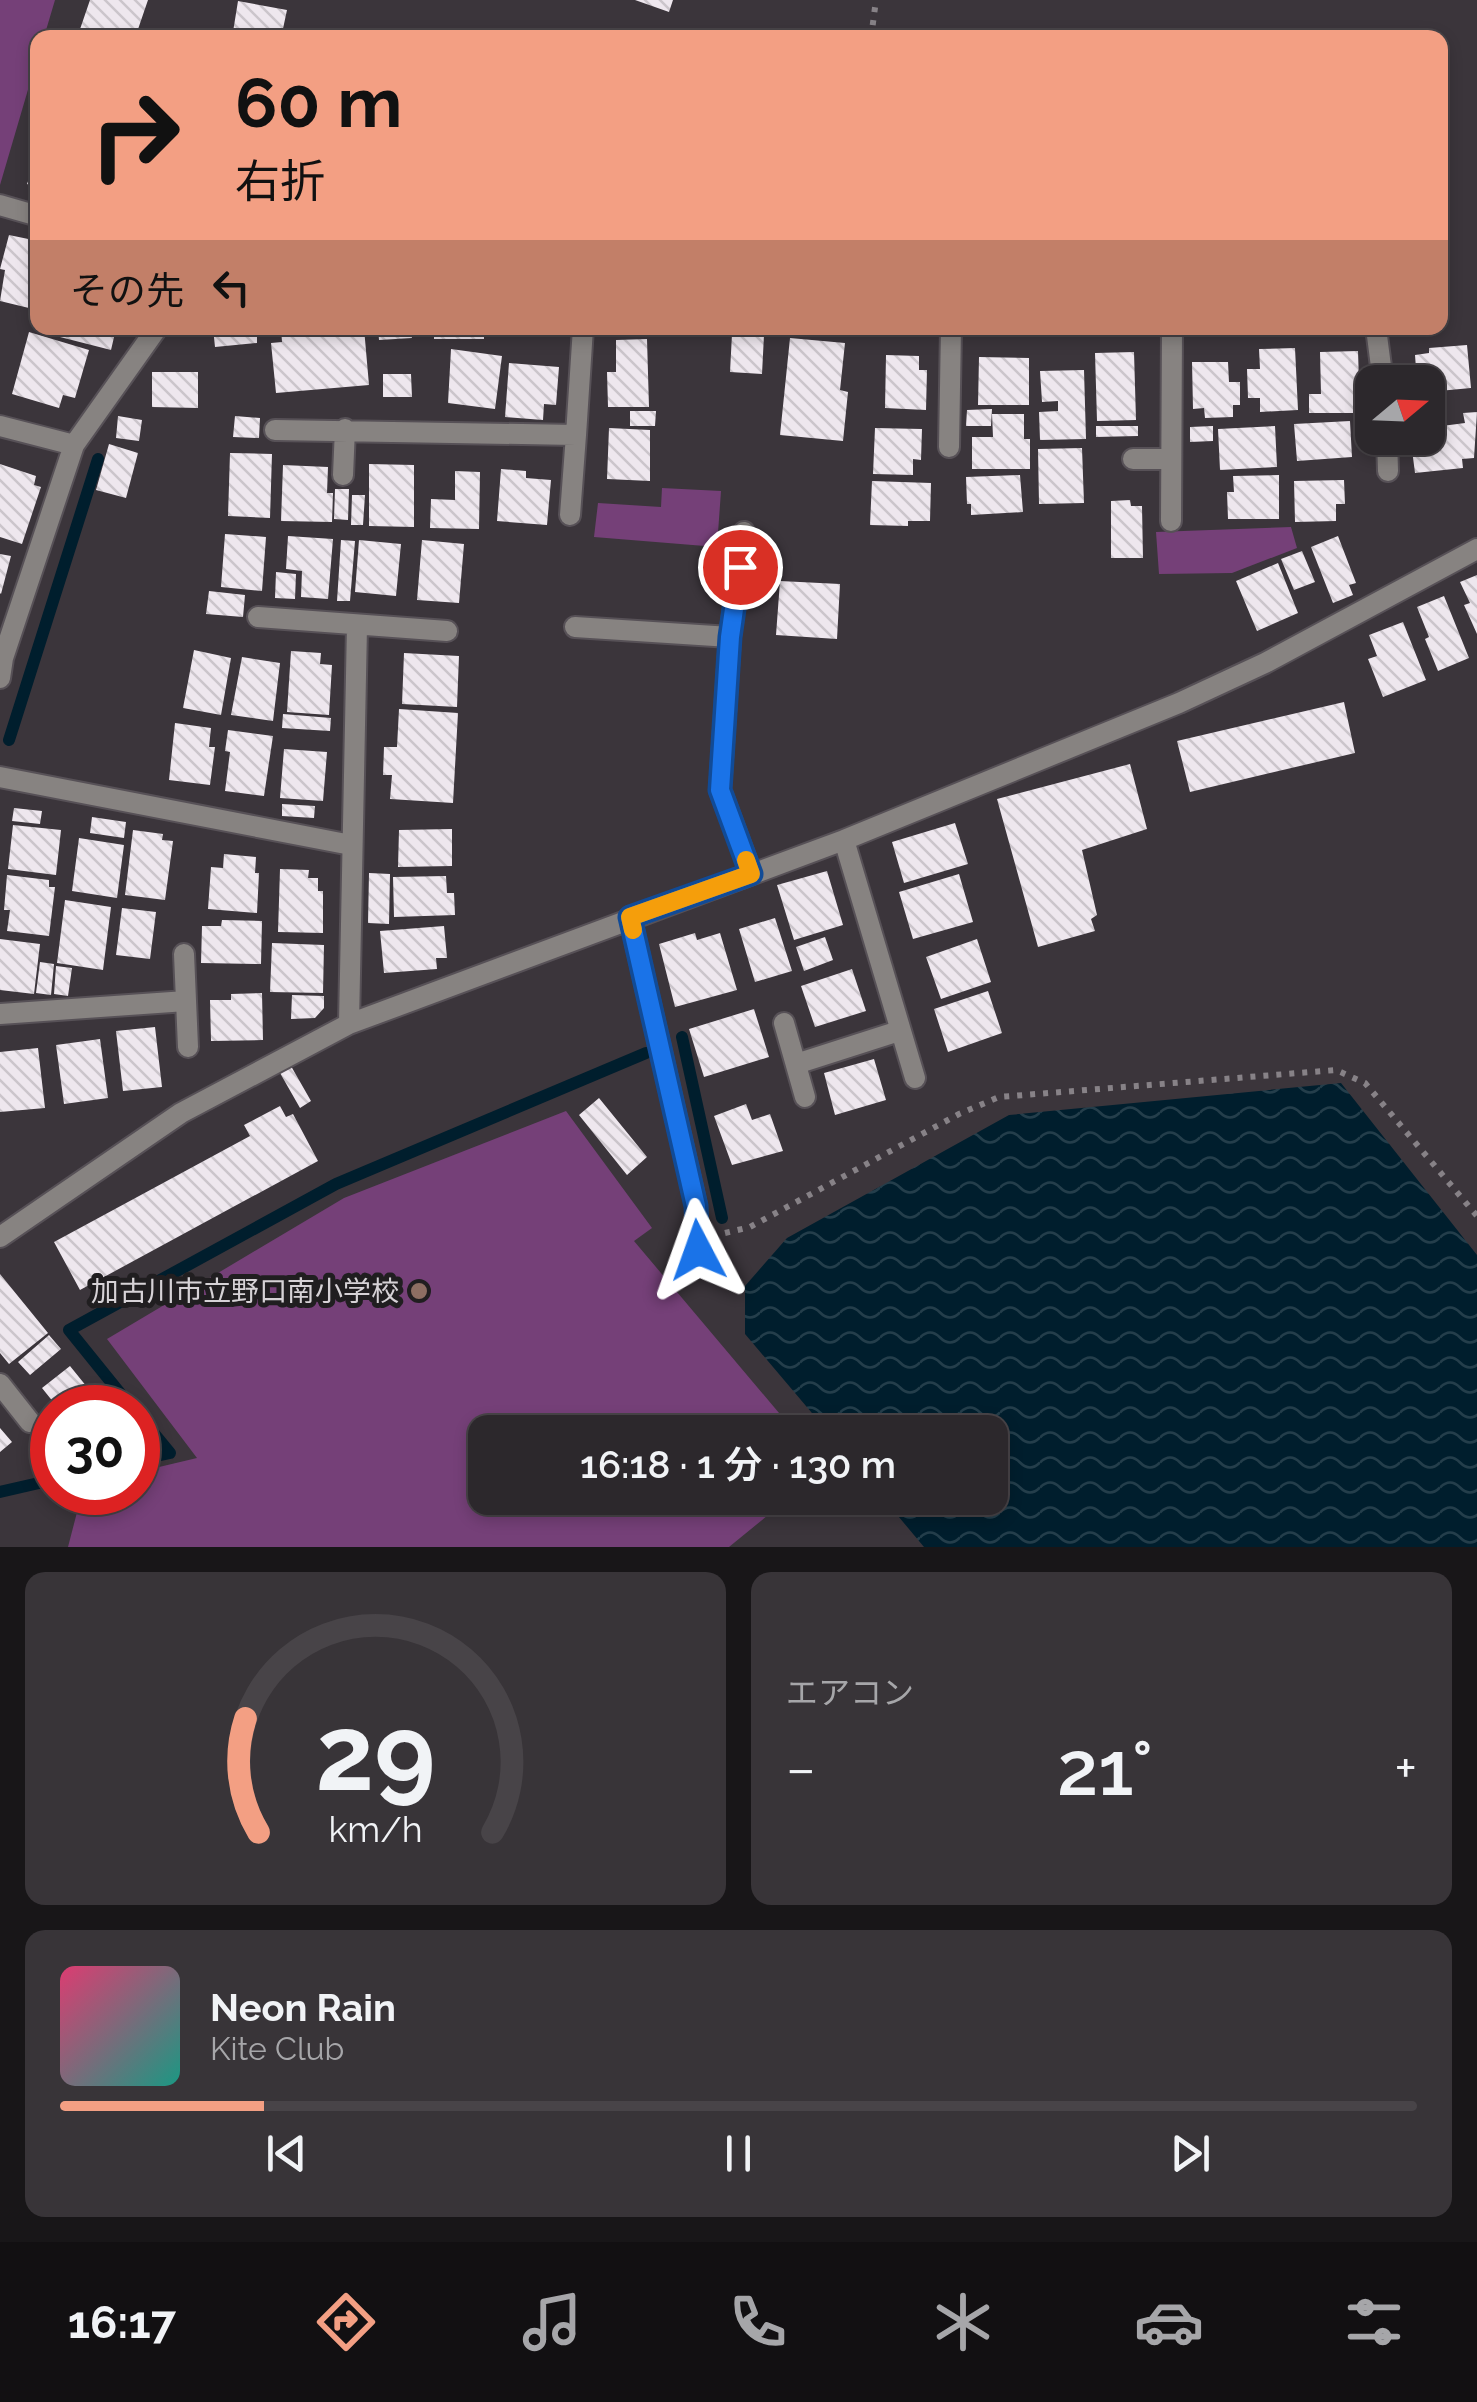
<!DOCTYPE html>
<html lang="ja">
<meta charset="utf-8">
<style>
:root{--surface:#2c282c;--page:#383438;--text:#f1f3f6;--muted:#a6a6a9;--line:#484448;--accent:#f39f83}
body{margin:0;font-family:Raleway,"Noto Sans JP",sans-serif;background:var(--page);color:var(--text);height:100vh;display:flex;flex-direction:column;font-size:38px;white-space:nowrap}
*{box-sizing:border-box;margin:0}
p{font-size:32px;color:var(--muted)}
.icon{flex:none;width:55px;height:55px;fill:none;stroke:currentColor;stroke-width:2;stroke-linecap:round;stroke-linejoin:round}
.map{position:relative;height:1547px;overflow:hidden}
.sheet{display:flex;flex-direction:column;gap:25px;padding:25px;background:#181618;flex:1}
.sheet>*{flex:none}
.top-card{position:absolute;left:30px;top:30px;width:1418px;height:305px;border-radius:20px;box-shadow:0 5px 15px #0003,0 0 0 2px var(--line);background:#f39f83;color:#111;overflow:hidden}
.needle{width:65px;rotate:71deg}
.tools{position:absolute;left:1355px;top:365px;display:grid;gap:20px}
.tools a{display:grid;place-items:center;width:90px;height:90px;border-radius:20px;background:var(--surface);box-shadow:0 5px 15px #0003,0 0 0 2px var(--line);font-size:50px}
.speed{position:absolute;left:30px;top:1385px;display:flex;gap:20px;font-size:50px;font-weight:700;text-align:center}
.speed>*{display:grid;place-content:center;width:130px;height:130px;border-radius:50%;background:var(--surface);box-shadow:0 5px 15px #0003,0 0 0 2px var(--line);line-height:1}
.speed .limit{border:15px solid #d22;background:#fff;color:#111}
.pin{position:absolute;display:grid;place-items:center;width:85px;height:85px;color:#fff;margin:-42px;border:5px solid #fff;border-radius:50%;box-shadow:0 2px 10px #0007}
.me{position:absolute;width:110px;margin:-55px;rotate:356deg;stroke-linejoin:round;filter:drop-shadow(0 0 8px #0008)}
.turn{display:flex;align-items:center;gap:35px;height:210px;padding:0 40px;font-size:45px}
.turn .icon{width:130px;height:130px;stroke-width:2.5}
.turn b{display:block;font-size:70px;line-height:85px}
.then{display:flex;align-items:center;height:95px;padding:0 40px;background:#0003;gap:20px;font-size:38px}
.big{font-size:75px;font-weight:600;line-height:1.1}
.sheet .tile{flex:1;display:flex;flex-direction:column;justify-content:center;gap:15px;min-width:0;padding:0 35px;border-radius:20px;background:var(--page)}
.sheet .dial{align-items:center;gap:0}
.dial svg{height:260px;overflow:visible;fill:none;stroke:var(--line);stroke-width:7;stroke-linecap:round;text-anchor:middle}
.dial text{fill:var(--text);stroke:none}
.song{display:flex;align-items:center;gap:30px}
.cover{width:120px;height:120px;border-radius:15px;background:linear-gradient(135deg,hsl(340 70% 55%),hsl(170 70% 35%))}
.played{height:10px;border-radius:5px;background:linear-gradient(90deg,var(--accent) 15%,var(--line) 15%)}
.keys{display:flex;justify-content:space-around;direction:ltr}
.heat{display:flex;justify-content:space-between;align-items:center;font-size:55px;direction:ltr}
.sheet .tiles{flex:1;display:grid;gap:25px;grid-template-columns:1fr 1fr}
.tile:last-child{grid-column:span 2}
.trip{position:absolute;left:468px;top:1415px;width:540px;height:100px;border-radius:20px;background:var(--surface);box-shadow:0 5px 15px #0003,0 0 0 2px var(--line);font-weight:600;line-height:100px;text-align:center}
.menu{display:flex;height:160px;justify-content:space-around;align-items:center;background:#121012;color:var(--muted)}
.menu .icon{width:70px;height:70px}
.menu .active{color:var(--accent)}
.menu b{font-size:45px;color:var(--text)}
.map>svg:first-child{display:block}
</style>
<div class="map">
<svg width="1477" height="1547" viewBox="0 0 1477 1547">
<defs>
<pattern id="water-waves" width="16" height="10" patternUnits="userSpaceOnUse" patternTransform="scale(2.5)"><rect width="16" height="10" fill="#001e2d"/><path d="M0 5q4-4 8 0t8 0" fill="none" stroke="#243e4b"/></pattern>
<pattern id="building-back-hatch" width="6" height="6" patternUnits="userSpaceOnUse" patternTransform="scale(2.5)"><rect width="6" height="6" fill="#eee7ee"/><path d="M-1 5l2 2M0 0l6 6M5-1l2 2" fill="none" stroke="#cbc5cb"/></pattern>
</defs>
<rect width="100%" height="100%" fill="#3b353b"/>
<!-- park -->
<path fill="#754078" d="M0,0H55L44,37L38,38L37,59L0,185Z
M662,488L721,491L717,547L594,537L598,503L661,507Z
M1291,527L1297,548L1232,573L1159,574L1156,532Z
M566,1111L652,1228L634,1241L795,1432H485V1498H789L729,1547H68L82,1493L138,1492V1472L197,1458L107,1339L344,1198Z"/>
<!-- water -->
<path fill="url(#water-waves)" d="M1341,1083L1477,1255V1547H924L883,1498H990V1432H828L745,1334V1286L787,1238L1009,1115Z"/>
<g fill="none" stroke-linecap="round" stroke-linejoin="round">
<!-- stream -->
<path stroke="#001e2d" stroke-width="12" d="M9,740L98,459
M682,1037L722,1218
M132,1408L69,1330L336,1184L646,1053
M138,1414L170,1453L138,1460
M0,1492L52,1480"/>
</g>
<!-- building -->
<path fill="url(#building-back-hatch)" d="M90,0H148L135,38H77Z
M635,0H673L669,12Z
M238,1L287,10L281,38H226L227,31L233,32Z
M38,155V188L27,184Z
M9,235L38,241V298L33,309L0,301L5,270L0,269Z
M62,328H96L115,333L111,350L60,337Z
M213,328H266L267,335L257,336V343L215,347Z
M281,328H364L369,385L276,393L271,343L282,342Z
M378,328H412V338L379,340Z
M434,328H484V339H434Z
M504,328H557V337L503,335Z
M29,332L89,350L75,398L63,395L59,408L12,394Z
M732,334L764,335L762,374L730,372Z
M790,338L845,343L840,390L848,392L843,441L780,435Z
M647,339L649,407H608L607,372H616V340Z
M1467,345L1471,388L1428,392V382H1417L1415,355L1429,353V348Z
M1295,348L1298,410L1260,412V398H1248L1247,369H1260L1259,349Z
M451,349L502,356L495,409L448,403Z
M1358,351L1360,413H1309V394H1321L1320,352Z
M1134,352L1136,420L1097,421L1095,353Z
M886,355L919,356V370H927L926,410L885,408Z
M979,357L1029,358V405H978Z
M1192,362H1228L1229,382H1240V405H1233V417L1205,418L1204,408L1193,409Z
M509,363L559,367L556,405L544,404L543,420L505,417Z
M1084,370L1086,439L1040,440L1039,412L1058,411V401L1042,402L1040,371Z
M152,372H198V408L152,407Z
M383,374H411L412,397H383Z
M992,409L991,426H966L967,410Z
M630,411H656L655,426H630Z
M1477,412L1474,458L1462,459L1463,468L1415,473L1411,442L1443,439L1442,426L1465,423L1463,413Z
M992,414H1024V439H1030V469H972V437H993Z
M118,416L142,420L139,441L116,438Z
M235,416L260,418L259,438L233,437Z
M1350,421L1352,457L1297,461L1294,424Z
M1096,426H1138V436L1096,437Z
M1213,426V441L1190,442V427Z
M1275,426L1277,467L1220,470L1218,429Z
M609,428L650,430V481L607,479Z
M875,428L922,429L921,460L913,459V475L873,474Z
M109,444L138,453L126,498L96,490Z
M1082,448L1084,503L1039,504L1038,449Z
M230,453L272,454L270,518L228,516Z
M0,464L36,476L34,485L41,487L22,544L0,537Z
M369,464L414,465V527L369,526Z
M283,465L328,467L327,493H333L332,522L281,521Z
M501,469L526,471V478L551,480L547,525L497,521Z
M455,471L480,472L479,529L430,528L431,499L455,500Z
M1020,475L1023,512L971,515V504H967L966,477Z
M1279,475V519H1228L1227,492H1234L1233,476Z
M1344,480L1345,504H1336V521L1295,522L1294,481Z
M872,481L931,483L930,521H908V526L870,525Z
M335,489H349L348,520L334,519Z
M352,495H365L363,525H351Z
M1130,500L1131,506H1142L1143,558H1111V501Z
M225,534L266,537L262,591L221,587Z
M288,536L333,539L328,599L301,597L302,571L286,569Z
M1338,536L1356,583L1349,585L1353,595L1333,603L1311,547Z
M341,540L355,541L350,601H337Z
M359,540L401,544L396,596L355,592Z
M422,540L464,544L459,603L417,600Z
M1302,551L1315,582L1294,590L1281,559Z
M0,554L11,556L1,594L0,593Z
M1278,563L1298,613L1257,631L1236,581Z
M276,572L296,574L295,599L275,598Z
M1477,575V634L1464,605L1470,603L1460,582Z
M780,581L840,584L837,639L776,635Z
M209,591L245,595L243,617L206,614Z
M1444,596L1469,658L1438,671L1425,639L1429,637L1417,607Z
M1403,622L1426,680L1383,697L1368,659L1377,656L1369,635Z
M194,650L231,658L221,715L183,708Z
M291,651L321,653L320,664L332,665L329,715L287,712Z
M404,653L459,656L457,707L402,704Z
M242,657L280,663L273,721L231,715Z
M1344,702L1355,753L1190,792L1177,741Z
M399,709L458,713L453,803L390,799L392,775H383L384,747H397Z
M283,714L331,718L330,731L282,728Z
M175,723L211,728L209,747H215L210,785L169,780Z
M228,730L273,736L264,796L225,791L230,752L225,751Z
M284,749L327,752L323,801L280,798Z
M1130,764L1147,829L1082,850L1097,915L1091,919L1095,931L1038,947L997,799Z
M282,804L315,806L314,818L282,816Z
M14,808L42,811L40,824L12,821Z
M92,817L126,822L124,838L90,833Z
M955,823L968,864L904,883L892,842Z
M13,825L61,830L56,875L8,869Z
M452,829V866L398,867L399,830Z
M133,830L163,834L162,840L173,841L165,900L125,895Z
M79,838L124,845L117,898L72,891Z
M224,854L256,857L255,873H259L257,913L208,909L211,867L223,868Z
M280,869L309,870L308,878H318V891H323V933L278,932Z
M827,871L843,925L794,940L777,885Z
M369,873L390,874L389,924L368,923Z
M959,874L973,922L913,939L899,892Z
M7,875L49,880V887H55L49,936L7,931L10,910H4Z
M446,876L447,893H454L455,915L394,917L393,877Z
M65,900L111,907L103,970L57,963Z
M122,908L156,912L150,959L116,955Z
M775,918L792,971L755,982L739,929Z
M222,920L262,921L261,964L201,963L202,926H221Z
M444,926L447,958H436L437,969L384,973L380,931Z
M695,933L697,940L720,933L737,990L675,1007L659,944Z
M825,937L833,960L804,971L796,947Z
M0,939L40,944L34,994L0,990Z
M977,939L991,982L941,999L926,957Z
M272,943L324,945L323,993L270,992Z
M40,962L54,964L51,995L36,993Z
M56,966L72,968L68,996L54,994Z
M852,969L866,1011L815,1027L801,986Z
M988,991L1002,1033L948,1052L934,1009Z
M262,993L263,1040L211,1041L210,1000H231V994Z
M292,995L324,996V1008L315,1018L291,1019Z
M754,1009L769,1057L704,1077L689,1029Z
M155,1027L162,1087L123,1091L116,1031Z
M100,1039L108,1098L64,1104L56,1045Z
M38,1048L45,1108L0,1112V1052Z
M874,1059L886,1100L835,1115L824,1073Z
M291,1066L311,1101L300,1108L280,1073Z
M599,1098L647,1157L627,1175L579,1115Z
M746,1104L752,1120L770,1114L783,1151L732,1165L714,1116Z
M280,1106L286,1117L293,1114L318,1161L80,1290L54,1242L250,1136L244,1125Z
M0,1274L48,1333L9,1364L0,1353Z
M49,1335L61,1349L30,1375L18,1362Z
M70,1366L104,1408H58L42,1388Z
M0,1428L12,1442L0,1452Z"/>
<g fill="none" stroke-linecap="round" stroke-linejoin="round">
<!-- minor casing -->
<g stroke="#575157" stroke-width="24">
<path id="minor" d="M0,205L38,216
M1376,328L1383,382
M0,426L74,445
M275,430L576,435L583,328
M1387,438L1388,471
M949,447L951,328
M1133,459H1171
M343,475L345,429
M570,515L576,435
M1171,521L1172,328
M744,532L730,637L720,790L751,873
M258,617L447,631
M575,627L730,637
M0,678L3,658L74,445L157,328
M0,777L351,845
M844,840L915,1078
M630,917L696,1205L698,1250L683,1272
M184,954L188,1047
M0,1014L186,1001
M784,1023L805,1097
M349,1024L357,626
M796,1064L899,1031
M0,1237L181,1113L349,1024L844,840L1179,703L1265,663L1477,549
M0,1384L30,1422"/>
</g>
<!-- path -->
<path stroke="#878287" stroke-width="6" stroke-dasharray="5 8" stroke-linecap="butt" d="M871,38L876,0
M725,1233L750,1227L959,1114L999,1097L1336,1070L1365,1083L1477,1216"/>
<!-- minor -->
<use href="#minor" stroke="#878381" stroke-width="20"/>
</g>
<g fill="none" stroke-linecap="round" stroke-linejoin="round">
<!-- route casing -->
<g stroke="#114b97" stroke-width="25">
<path id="route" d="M698,1250L696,1206L630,917L751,874L720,790L730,637L740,567"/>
</g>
<!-- route -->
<use href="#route" stroke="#1a73e8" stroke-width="18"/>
<!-- slow -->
<path stroke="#f59e0b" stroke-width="18" d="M633,930L630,917L751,874L746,860"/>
</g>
<!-- markers -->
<circle fill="#8d6e63" stroke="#201e20" stroke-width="4" cx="419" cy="1291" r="10"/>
<g text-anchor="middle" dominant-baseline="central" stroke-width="10" stroke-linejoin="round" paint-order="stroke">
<!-- poi labels -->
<g font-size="28" fill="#d6d2d6" stroke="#201e20" text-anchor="end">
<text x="399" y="1291">加古川市立野口南小学校</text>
</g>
</g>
</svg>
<div class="tools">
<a><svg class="needle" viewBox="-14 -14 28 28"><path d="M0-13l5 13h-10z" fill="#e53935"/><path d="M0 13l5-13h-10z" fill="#a6a6a9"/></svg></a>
</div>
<div class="speed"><div class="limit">30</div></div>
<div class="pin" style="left:740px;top:567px;background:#d93025"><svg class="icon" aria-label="arrive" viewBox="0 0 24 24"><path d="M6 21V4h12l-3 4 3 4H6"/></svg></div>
<svg class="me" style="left:698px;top:1250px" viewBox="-20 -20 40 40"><path d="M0-17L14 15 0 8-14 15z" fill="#1a73e8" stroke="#fff" stroke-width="4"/></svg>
<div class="trip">16:18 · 1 分 · 130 m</div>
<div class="top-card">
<div class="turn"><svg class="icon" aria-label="right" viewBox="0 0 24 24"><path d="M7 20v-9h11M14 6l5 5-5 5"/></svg><div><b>60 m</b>右折</div></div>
<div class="then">その先<svg class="icon" aria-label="left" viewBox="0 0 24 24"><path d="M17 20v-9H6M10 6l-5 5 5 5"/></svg></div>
</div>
</div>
<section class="sheet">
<div class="tiles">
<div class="tile dial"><svg viewBox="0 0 100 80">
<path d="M14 69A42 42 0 1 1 86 69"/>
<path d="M14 69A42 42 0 0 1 10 34" stroke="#f39f83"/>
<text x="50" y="56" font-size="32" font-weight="700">29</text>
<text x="50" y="72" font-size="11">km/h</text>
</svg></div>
<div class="tile"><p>エアコン</p>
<div class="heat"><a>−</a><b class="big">21°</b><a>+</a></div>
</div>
<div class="tile">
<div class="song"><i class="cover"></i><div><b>Neon Rain</b><p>Kite Club</p></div></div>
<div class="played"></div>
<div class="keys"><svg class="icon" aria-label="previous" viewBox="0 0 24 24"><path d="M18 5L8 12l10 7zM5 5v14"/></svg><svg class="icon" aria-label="pause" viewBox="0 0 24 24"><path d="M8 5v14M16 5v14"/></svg><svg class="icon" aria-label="next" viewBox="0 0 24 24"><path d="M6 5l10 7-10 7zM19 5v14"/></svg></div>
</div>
</div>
</section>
<nav class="menu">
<b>16:17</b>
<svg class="icon active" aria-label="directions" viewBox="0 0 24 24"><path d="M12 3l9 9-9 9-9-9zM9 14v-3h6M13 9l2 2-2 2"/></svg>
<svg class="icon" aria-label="music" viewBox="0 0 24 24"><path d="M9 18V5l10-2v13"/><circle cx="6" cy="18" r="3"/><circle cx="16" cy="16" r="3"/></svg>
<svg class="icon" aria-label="phone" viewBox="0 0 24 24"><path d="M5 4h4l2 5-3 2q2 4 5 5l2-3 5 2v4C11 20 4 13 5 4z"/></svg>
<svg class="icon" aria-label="climate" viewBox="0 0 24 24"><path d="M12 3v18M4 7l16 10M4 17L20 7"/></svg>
<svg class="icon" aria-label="car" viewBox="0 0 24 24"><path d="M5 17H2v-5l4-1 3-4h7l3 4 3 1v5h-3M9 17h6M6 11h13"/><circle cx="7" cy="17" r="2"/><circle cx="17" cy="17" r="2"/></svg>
<svg class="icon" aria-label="filters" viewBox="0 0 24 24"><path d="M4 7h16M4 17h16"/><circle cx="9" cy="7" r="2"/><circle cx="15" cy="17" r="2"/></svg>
</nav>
